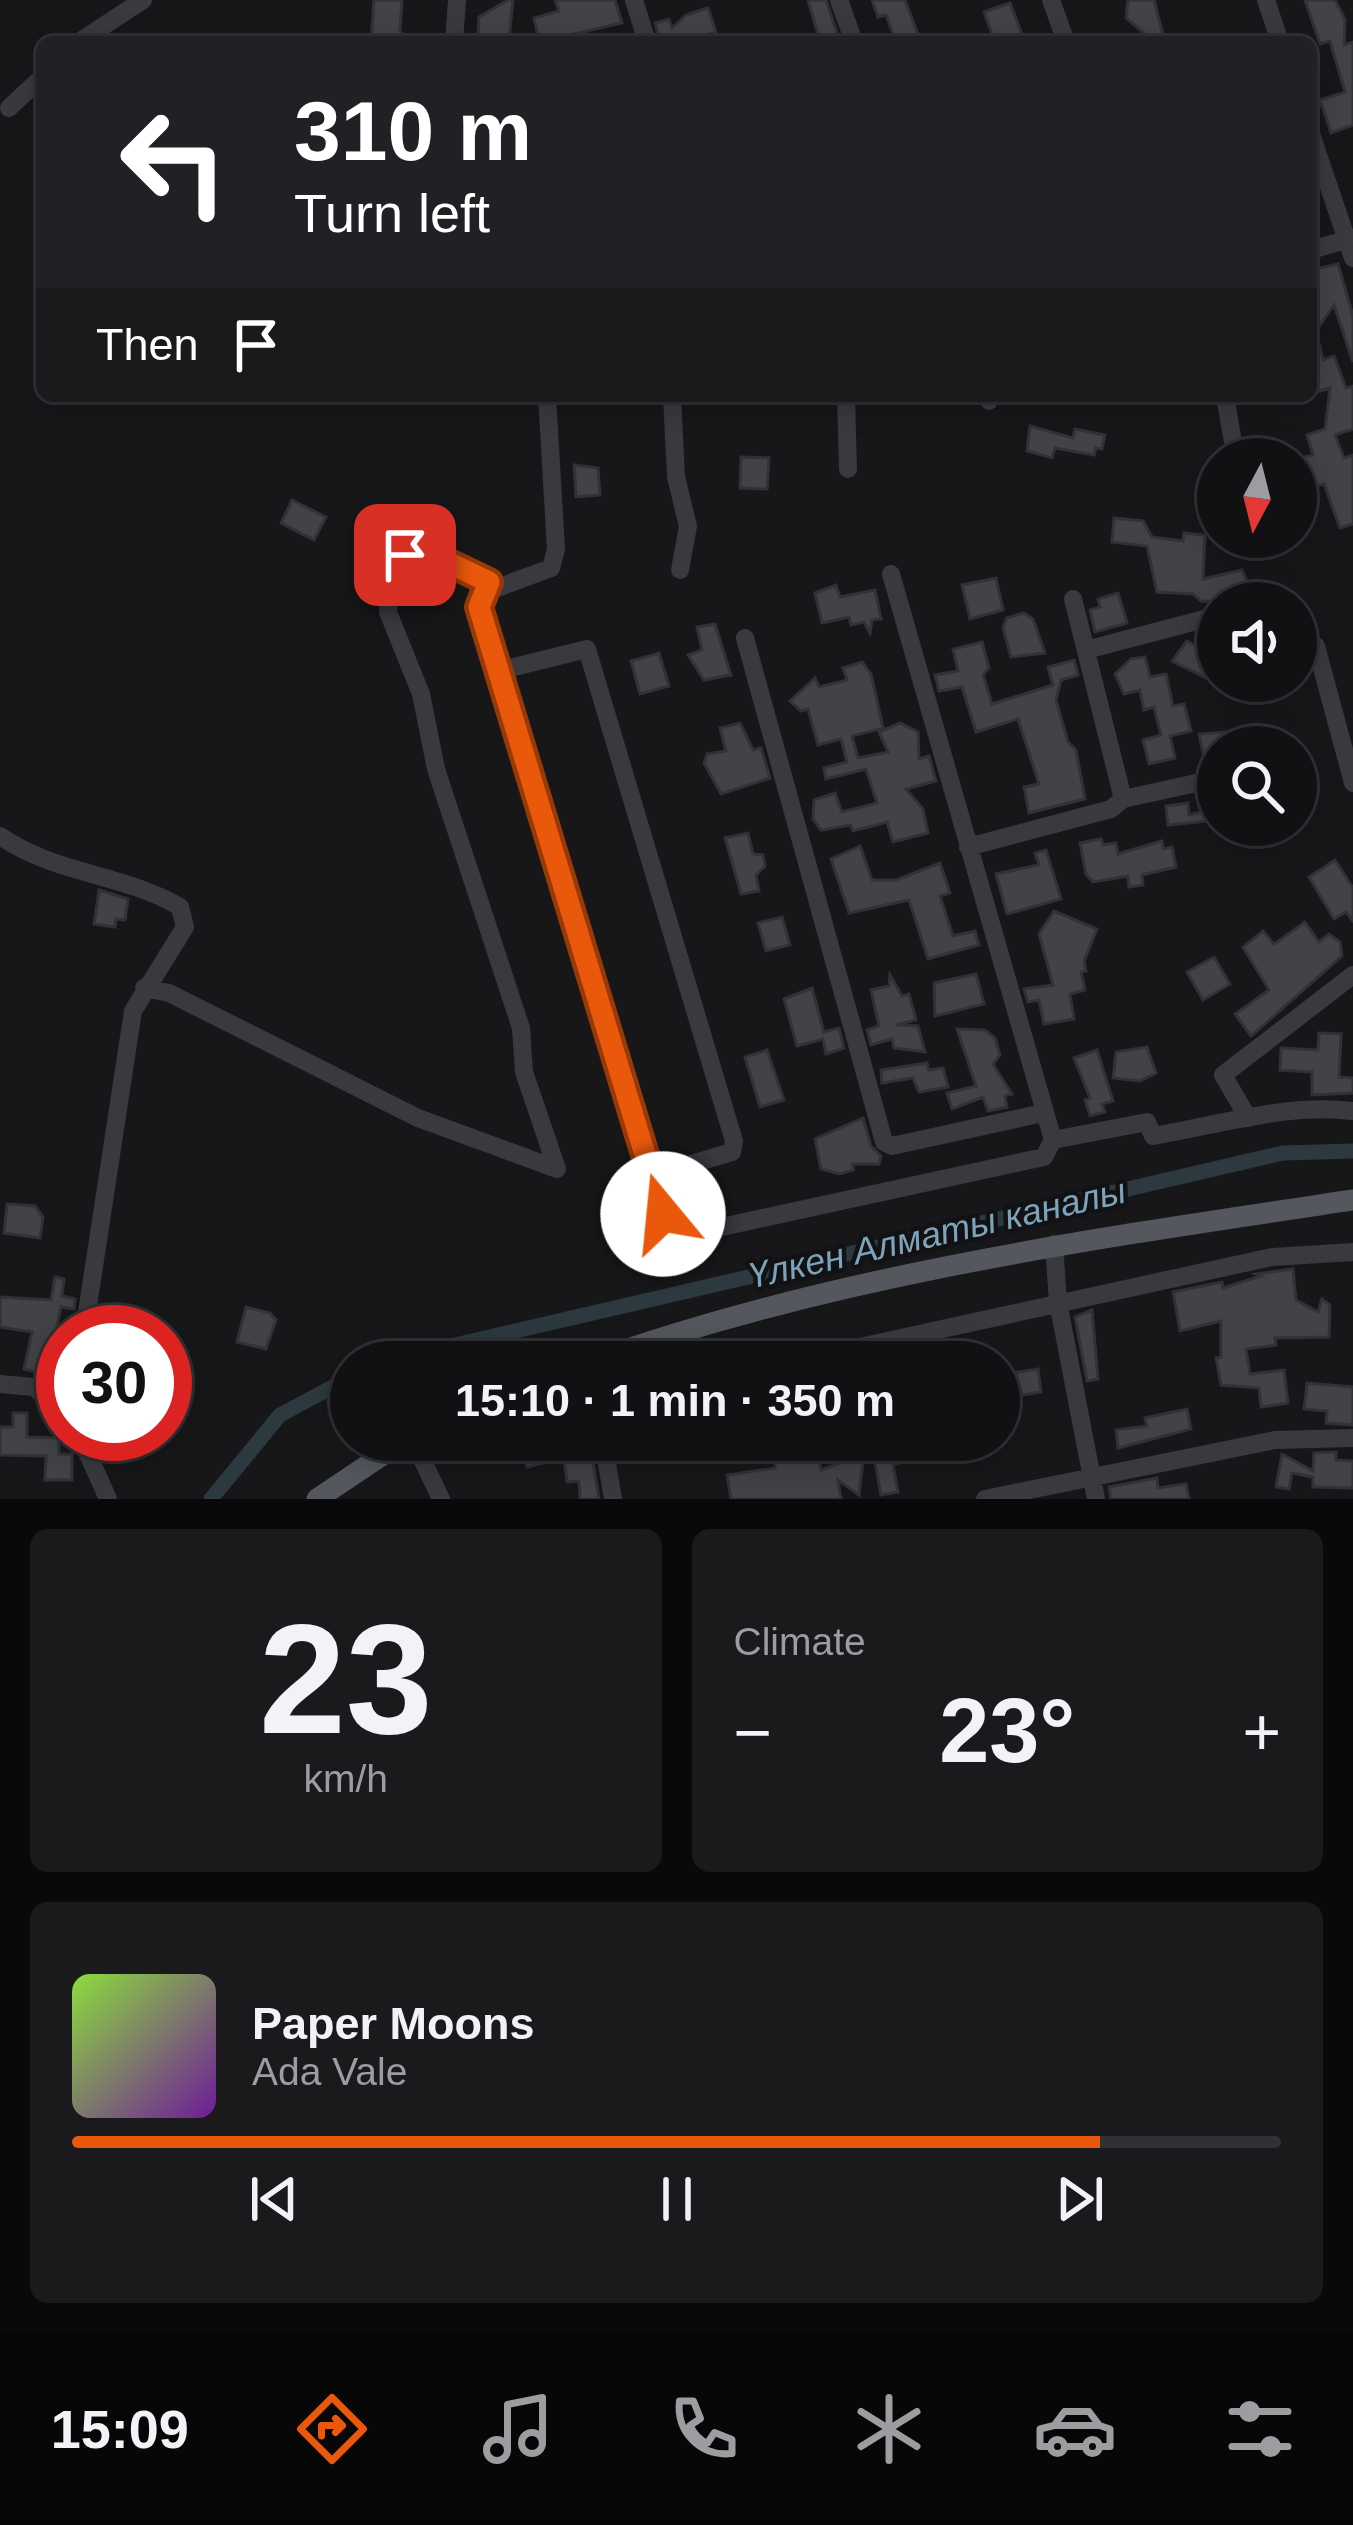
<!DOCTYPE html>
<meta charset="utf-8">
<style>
:root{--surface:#111114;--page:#1a1a1d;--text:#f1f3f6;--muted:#9c9da0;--line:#303134;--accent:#ea580c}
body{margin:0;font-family:Arial,sans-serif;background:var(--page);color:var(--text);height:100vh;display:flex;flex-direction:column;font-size:45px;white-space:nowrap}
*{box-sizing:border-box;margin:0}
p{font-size:39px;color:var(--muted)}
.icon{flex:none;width:66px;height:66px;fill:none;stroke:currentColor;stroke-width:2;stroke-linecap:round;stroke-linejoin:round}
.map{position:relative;height:1499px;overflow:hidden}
.drawer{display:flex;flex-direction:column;gap:30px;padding:30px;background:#09090b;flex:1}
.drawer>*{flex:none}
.hud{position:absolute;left:36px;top:36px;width:1281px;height:366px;border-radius:18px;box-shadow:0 6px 30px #0003,0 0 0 3px var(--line);background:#202124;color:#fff;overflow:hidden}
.needle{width:78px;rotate:187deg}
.controls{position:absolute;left:1197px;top:438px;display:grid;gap:24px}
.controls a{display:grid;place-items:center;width:120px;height:120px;border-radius:50%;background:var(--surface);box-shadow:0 6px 30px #0003,0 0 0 3px var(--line);font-size:60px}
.speed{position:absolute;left:36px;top:1305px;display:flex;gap:24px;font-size:60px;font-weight:700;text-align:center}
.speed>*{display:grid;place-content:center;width:156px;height:156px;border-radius:50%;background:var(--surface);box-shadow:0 6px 30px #0003,0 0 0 3px var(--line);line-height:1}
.speed .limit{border:18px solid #d22;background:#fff;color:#111}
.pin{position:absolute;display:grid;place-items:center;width:102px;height:102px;color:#fff;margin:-51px;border-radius:24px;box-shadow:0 6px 18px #0006}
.me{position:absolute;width:132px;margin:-66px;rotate:343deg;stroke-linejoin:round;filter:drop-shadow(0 0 9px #0008)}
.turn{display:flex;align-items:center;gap:42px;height:252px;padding:0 60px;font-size:54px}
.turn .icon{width:156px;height:156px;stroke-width:2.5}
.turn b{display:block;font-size:84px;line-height:102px}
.then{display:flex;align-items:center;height:114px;padding:0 60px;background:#0003;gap:24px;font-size:45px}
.big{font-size:90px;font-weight:700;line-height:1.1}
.drawer .card{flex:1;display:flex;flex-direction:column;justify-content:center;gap:18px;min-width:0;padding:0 42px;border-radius:18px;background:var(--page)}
.drawer .dial{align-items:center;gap:0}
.dial b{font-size:156px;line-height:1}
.song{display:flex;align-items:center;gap:36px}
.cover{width:144px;height:144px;border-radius:18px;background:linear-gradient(135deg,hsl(90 70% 55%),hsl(280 70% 35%))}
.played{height:12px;border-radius:6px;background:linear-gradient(90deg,var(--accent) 85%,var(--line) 85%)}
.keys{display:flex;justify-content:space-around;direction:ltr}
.heat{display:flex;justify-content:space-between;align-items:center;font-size:66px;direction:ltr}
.drawer .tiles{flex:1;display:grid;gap:30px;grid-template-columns:1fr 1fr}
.card:last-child{grid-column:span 2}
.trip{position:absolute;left:330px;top:1341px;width:690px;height:120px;border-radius:60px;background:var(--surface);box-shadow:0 6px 30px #0003,0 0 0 3px var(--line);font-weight:700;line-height:120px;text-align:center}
.dock{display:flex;height:192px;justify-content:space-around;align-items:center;background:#070708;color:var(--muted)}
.dock .icon{width:84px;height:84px}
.dock .selected{color:var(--accent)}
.dock b{font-size:54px;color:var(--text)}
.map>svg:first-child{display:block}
</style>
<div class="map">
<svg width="1353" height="1499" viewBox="0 0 1353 1499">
<rect width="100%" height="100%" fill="#17171a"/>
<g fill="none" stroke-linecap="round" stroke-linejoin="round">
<!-- canal -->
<path stroke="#2c393f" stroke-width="15" d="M382,1362L1283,1153L1353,1151
M211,1499L280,1415L351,1377"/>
</g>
<!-- building -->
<path fill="#414347" stroke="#313236" stroke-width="3" d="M374,0H402L400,31L408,42H371Z
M508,0H513L509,39L478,36L479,17Z
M555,0H615L622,23L539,42L534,18L559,11Z
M808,0H826L840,42H820Z
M872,0H905L921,42H896L886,15L878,17Z
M1128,0H1154L1165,42H1129L1145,34L1126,18Z
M1305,0H1335L1345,19L1344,45L1353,42V125L1331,133L1320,100L1345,92L1330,41L1320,44Z
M1010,3L1025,42H995L984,12Z
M708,8L716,32L686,42H660L655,23L669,19L672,28L686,15Z
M1338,264L1353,316V362L1334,305L1316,331L1323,360L1334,356L1346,388L1353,386V429L1335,435L1344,458L1353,455V524L1340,528L1324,484L1296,491V459L1313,455L1307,435L1325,429L1330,388L1311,394V270Z
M1030,426L1073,438L1075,429L1105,435L1102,449L1096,448L1094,455L1055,448L1052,458L1027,451Z
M741,457L769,458L767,489L740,488Z
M574,465L598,468L600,495L576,497Z
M292,500L326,517L314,540L281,523Z
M1114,518L1143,521L1152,537L1183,541L1184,533L1205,535L1203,579L1242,570L1256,603L1201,601L1193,594L1157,592L1147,546L1112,542Z
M996,578L1003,610L970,619L962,585Z
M836,585L840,597L875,590L881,619L872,620L870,633L864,622L851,625L849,617L822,623L815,593Z
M1118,593L1127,623L1095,632L1090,610L1100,607L1098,599Z
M1024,613L1033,619L1045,653L1011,657L1003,628L1007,618Z
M715,624L731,675L704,680L688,655L702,650L697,627Z
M1187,641L1205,650L1199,662L1215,669L1210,680L1172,661Z
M982,642L989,668L983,675L992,704L1053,685L1048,667L1074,660L1078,675L1061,680L1056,700L1068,742L1076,750L1085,799L1029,813L1024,787L1039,784L1018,719L976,732L962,687L939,691L935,675L958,671L953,649Z
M659,653L669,686L640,694L631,661Z
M1145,657L1150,677L1166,674L1173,706L1184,704L1191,731L1170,736L1175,758L1149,764L1143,740L1161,735L1154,707L1144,710L1140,690L1124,694L1115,674L1131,659Z
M862,662L871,674L883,728L852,736L858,758L888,752L879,732L900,723L918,732L919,759L929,756L936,781L906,789L923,809L928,833L893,842L887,822L853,831L851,825L821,830L813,819L814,800L835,793L842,812L877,803L866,769L826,779L824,768L847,762L841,739L818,745L808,709L801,711L790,701L815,678L819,687L847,680L843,668Z
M740,723L753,750L761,748L770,778L721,794L704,763L707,754L726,751L720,728Z
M1252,730L1256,747H1218V766L1206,767L1199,734Z
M1188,803L1189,815L1218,808V820L1168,825L1166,806Z
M748,833L753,854L763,855L765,866L756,875L759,891L741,894L725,838Z
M1101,839L1103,845L1116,843L1118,854L1162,841L1163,849L1172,847L1176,867L1142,875L1143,885L1129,887L1128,876L1093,882L1086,874L1080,843Z
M860,846L872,880H896L940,863L950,893L940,896L953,936L975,931L979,945L928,959L909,900L849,913L831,859Z
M1046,850L1061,899L1007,914L996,874L1039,865L1035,853Z
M1335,860L1353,888V921L1346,912L1334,919L1309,877Z
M99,890L128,899L125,920L116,919L115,927L94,924Z
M1054,911L1097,929L1084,961L1086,971L1081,972L1085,990L1070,994L1074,1019L1044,1024L1039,1000L1028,1002L1024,989L1053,985L1039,934Z
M782,917L790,945L766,951L758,923Z
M1305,922L1319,942L1329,934L1340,942L1342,956L1251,1036L1235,1014L1269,990L1243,947L1263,931L1274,944Z
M1214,957L1230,984L1203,1000L1187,972Z
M976,974L984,1004L935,1016L934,983Z
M890,975L902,996L909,994L916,1020L896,1025L918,1026L925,1052L894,1048L892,1039L871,1045L867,1030L879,1026L871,990L889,986Z
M812,988L824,1032L839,1028L844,1048L826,1054L823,1039L797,1046L784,999Z
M957,1029L985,1030L995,1038L1000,1055L993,1064L1012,1094L1005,1096L1007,1107L988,1111L983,1097L952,1109L947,1093L976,1086Z
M1319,1033L1341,1034L1339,1077L1353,1078V1093L1312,1095V1072L1280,1070L1281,1048L1318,1050Z
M1147,1047L1156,1073L1140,1081L1113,1078L1116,1052Z
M767,1050L784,1100L760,1107L745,1057Z
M1097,1050L1113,1101L1102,1104L1105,1112L1090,1116L1085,1100L1090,1098L1074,1058Z
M927,1063L929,1070L943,1068L948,1087L919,1092L913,1078L882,1083L881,1070Z
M863,1118L871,1146L881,1156L879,1164H853V1170L840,1174L821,1169L815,1139Z
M7,1204L35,1206L43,1217L40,1238L4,1233Z
M1293,1269L1296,1300L1318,1312L1322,1299L1330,1305L1329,1337L1275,1338L1276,1345L1246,1349L1250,1374L1284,1370L1288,1403L1261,1407L1259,1388L1221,1385L1216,1358L1221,1357V1321L1180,1331L1173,1292L1222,1282L1223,1288L1261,1276L1256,1274Z
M55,1277L64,1279L62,1296L75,1299L74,1309L61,1307L47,1374L24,1369L32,1332L0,1327V1297L51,1300Z
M246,1307L270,1313L276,1320L266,1349L237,1342Z
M1092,1310L1098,1379L1087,1381L1075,1317Z
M1038,1369L1041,1392L999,1399V1375Z
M1307,1383L1353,1387V1425L1326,1423L1327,1411L1304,1409Z
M1187,1409L1191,1429L1118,1448L1116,1430L1147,1426L1145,1418Z
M13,1413H27V1437L59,1438V1454H72V1480H45L46,1456L0,1455V1427H13Z
M542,1440L590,1444L599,1499H580L579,1481L567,1482L564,1458L527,1467L523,1453L544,1445Z
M888,1440H963L964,1450L948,1458L915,1441L918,1460L893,1464L898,1492L881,1495L874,1457L891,1454Z
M809,1445L816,1449L821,1470L864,1454L859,1495L838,1480L841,1499H731L727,1475L775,1468L776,1451Z
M1336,1452V1460L1353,1461V1488L1313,1487V1477L1292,1473L1289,1489L1276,1487L1282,1454L1313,1471L1314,1453Z
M1157,1478L1158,1488L1186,1484L1189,1499H1111L1109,1487Z"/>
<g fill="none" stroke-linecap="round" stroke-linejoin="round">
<!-- minor -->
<path stroke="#383a3f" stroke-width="18" d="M634,0L647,42
M839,0L854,42
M1051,0L1066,42
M1266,0L1280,42
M79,42L143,0
M454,42L457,0
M9,108L42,77
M1311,134L1353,258
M1311,250L1353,238
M547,396L556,549L551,568L489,591L479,607L671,1238L1044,1157L1053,1140
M672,396L676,477L688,526L680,570
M846,396L848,469
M989,396V401
M1225,396L1236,459
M891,574L1053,1140L1147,1122L1153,1136C1218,1125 1287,1103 1353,1111
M1073,599L1123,799
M1296,635L1316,646L1353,783
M745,638L884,1142L892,1146L1043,1113
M1086,650L1212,617
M498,671L587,649L734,1141L732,1152L651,1176
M0,836C56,875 122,873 180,907L185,927L133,1011L84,1332
M968,847L1111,809L1123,799L1210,780
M144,988L169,993L418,1118L557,1169L524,1072L521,1028L436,769L421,694L388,612L391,571L405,555C435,556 464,564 489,582V591
M1248,1118L1223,1075L1353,975
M1054,1244L1058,1302L1096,1499
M791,1362L1272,1257L1353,1252
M0,1384L33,1387L63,1408
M79,1434L108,1499
M413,1440L441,1499
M603,1440L613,1499
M985,1499L1275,1440L1353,1438"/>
<!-- major -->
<path stroke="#54575e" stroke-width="21" d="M590,1362C833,1275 1098,1238 1353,1200
M317,1499L405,1440"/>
</g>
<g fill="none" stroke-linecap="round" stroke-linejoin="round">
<!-- route casing -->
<g stroke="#983908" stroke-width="30">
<path id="route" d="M405,555L441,559L489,582L479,607L663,1214"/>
</g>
<!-- route -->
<use href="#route" stroke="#ea580c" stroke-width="21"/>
</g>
<g text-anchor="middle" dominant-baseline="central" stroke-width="9" stroke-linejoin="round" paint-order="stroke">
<!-- water labels -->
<g font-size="36" font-style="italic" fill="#7ca3b9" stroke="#121215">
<text transform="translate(937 1233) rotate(-13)">Үлкен Алматы каналы</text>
</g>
</g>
</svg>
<div class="controls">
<a><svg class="needle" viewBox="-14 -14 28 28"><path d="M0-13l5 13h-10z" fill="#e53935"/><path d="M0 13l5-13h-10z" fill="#9c9da0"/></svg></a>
<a><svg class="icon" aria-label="sound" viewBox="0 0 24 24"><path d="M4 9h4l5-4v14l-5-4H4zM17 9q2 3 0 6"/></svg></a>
<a><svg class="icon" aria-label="search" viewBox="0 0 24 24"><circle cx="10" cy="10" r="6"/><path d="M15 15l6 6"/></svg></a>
</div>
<div class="speed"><div class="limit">30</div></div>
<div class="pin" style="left:405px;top:555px;background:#d93025"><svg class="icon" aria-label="arrive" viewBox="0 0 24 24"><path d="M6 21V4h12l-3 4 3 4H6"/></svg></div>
<svg class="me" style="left:663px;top:1214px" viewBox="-20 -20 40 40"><circle r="19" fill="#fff"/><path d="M0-13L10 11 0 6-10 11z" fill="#ea580c"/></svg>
<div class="trip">15:10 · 1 min · 350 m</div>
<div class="hud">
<div class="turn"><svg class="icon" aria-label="left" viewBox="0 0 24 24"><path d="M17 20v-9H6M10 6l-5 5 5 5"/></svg><div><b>310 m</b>Turn left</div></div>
<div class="then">Then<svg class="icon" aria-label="arrive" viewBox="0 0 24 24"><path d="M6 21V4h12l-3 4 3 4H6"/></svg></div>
</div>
</div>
<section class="drawer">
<div class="tiles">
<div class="card dial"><b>23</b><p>km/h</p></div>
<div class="card"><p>Climate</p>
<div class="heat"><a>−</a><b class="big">23°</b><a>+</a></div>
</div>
<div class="card">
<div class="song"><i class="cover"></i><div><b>Paper Moons</b><p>Ada Vale</p></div></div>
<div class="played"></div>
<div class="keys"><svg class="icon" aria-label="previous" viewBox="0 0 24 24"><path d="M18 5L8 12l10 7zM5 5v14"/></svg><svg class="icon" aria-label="pause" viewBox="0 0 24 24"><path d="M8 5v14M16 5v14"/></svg><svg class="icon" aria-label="next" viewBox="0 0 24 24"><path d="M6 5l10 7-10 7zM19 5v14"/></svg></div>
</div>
</div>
</section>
<nav class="dock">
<b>15:09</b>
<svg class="icon selected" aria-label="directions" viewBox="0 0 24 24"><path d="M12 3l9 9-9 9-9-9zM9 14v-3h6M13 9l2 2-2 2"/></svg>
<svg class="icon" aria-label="music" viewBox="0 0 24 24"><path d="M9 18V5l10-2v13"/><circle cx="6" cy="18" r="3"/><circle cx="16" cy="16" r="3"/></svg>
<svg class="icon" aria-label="phone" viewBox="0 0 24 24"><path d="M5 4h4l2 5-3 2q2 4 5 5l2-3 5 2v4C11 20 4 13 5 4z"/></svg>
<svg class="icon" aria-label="climate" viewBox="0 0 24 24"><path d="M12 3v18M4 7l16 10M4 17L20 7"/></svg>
<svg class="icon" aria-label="car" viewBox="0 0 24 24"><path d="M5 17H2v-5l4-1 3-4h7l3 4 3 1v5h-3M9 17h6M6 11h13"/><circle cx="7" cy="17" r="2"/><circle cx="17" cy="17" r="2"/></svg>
<svg class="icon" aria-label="filters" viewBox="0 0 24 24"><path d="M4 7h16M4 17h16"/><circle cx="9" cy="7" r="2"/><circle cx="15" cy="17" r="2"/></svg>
</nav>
